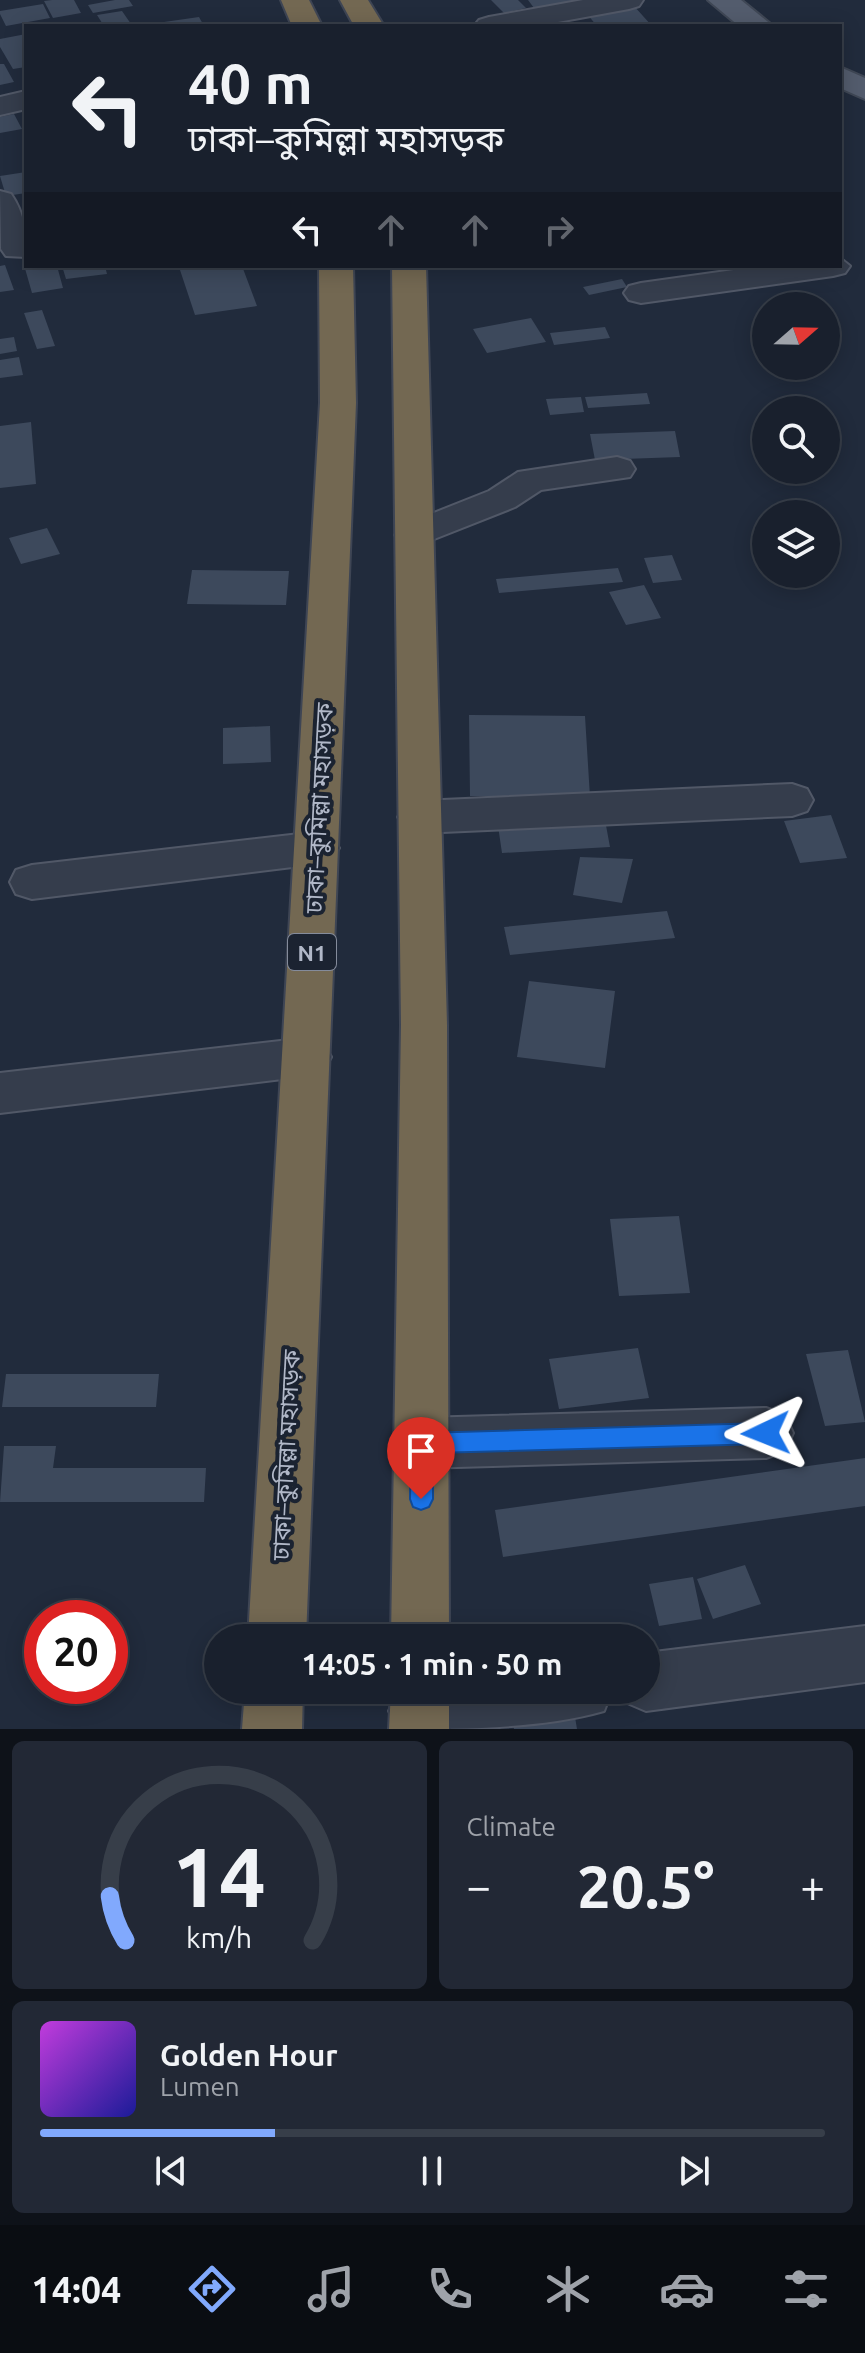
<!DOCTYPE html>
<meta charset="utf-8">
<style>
:root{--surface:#19202d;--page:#222835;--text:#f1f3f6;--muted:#9fa3aa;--line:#373e49;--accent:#81a9fd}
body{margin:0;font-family:Ubuntu,"Noto Sans Bengali",sans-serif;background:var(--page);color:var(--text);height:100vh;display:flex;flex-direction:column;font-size:30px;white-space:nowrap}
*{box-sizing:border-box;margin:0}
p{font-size:26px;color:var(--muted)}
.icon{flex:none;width:44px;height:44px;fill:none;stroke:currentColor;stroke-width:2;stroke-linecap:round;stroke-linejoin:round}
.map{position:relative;height:1729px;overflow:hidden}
.side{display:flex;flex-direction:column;gap:12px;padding:12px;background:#0e1219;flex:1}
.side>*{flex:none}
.hud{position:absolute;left:24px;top:24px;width:818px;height:244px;border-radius:0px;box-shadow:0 4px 20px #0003,0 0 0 2px var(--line);background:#19202d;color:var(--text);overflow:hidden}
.needle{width:52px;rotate:70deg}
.controls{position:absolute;left:752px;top:292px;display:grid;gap:16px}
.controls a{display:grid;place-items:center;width:88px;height:88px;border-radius:50%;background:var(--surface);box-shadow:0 4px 20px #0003,0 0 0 2px var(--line);font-size:40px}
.speed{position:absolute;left:24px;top:1600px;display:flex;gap:16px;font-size:40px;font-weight:700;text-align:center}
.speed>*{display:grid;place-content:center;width:104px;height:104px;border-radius:50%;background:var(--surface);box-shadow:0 4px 20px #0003,0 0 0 2px var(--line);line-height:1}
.speed .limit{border:12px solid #d22;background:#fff;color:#111}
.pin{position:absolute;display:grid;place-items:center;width:68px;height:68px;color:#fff;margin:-82px -34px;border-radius:50% 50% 50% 0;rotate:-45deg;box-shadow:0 0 8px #0007}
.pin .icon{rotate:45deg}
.me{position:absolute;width:88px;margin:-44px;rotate:268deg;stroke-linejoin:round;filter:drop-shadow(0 0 6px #0008)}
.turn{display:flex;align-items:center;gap:28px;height:168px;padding:0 32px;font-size:36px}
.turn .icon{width:104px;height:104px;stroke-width:2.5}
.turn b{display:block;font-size:56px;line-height:68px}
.lanes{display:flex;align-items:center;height:76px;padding:0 32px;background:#0003;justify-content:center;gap:40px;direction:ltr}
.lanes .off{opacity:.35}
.big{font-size:60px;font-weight:600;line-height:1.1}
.side .card{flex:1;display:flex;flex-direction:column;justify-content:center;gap:12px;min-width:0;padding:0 28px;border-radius:12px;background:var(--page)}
.side .dial{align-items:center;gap:0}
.dial svg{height:208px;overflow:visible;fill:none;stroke:var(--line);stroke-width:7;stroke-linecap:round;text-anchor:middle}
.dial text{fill:var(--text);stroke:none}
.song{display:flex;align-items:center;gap:24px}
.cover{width:96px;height:96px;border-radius:12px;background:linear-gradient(135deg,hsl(290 70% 55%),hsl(240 70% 35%))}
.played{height:8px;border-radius:4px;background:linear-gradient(90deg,var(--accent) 30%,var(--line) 30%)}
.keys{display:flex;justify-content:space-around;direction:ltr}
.heat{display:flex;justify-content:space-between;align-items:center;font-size:44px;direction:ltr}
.side .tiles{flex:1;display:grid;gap:12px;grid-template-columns:1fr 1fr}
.card:last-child{grid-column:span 2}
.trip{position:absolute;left:204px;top:1624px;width:456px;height:80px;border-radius:40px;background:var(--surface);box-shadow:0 4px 20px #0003,0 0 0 2px var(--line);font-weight:600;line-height:80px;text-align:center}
.dock{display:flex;height:128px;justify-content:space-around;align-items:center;background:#0a0d12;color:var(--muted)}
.dock .icon{width:56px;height:56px}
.dock .current{color:var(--accent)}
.dock b{font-size:36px;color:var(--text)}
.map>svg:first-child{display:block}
</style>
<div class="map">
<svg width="865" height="1729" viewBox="0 0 865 1729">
<rect width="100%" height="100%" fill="#212b3c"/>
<!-- building -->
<path fill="#3d495c" d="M52,0H74L81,13L53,18L44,1Z
M115,0H129L133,6L93,13L88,5Z
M491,0H518L526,8L504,13Z
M528,0H575V2L534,8Z
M43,4L50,18L6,26L0,14V11Z
M634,6L652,26H597L587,14Z
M122,11L131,24L104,26L97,15Z
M199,17L204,26H150V24Z
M26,34V67L13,69L0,47V39Z
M0,64H4L14,82L0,85Z
M14,114L22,129L0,133V117Z
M26,172V193L6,196L0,176Z
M20,251H26V266H57L63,288L32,293Z
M5,265L14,290L0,292V266Z
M62,266H105L107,274L66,279Z
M209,266H242L257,306L195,315L180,270Z
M622,279L627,287L589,295L583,287Z
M42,310L55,346L37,349L24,313Z
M531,318L546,342L487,353L473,329Z
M605,327L610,338L554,345L550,333Z
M14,337L17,351L0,354V339Z
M19,357L23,375L0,378V360Z
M647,393L650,404L588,408L585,397Z
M581,397L584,412L550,415L546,399Z
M31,422L36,484L0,488V426Z
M675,431L680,457L595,460L590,434Z
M47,528L60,554L21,564L9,538Z
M672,555L682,580L653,583L644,558Z
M618,568L623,582L499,593L496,579Z
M192,570L289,571L286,605L187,604Z
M644,585L661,618L626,625L609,592Z
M469,715L585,716L590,797L470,796Z
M270,726L271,762L223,764V728Z
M831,815L847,858L800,863L784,821Z
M605,820L610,847L502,853L498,826Z
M580,857L633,859L622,903L573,895Z
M667,911L675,938L510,955L504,927Z
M529,981L615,991L605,1068L517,1057Z
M679,1216L690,1293L619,1296L610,1219Z
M638,1348L649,1398L559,1409L549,1359Z
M848,1350L865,1422L825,1426L806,1354Z
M6,1374H159L156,1407H2Z
M4,1446H56L53,1468H206L204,1502H0Z
M865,1458V1506L503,1557L495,1510Z
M745,1565L761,1604L713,1619L697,1579Z
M693,1577L702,1619L659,1626L649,1584Z
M575,1717L577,1729H514L513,1724Z"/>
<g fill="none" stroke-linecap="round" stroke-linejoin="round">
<!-- minor casing -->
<g stroke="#515867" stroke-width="4">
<path id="minor" d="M583,0H643L639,6L629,9L536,26H474L479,20L489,17Z
M26,91V109L0,115V97Z
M0,191L11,194C25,214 26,234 26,257L6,256L1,249Z
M840,258L850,266L845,273L833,276L641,303L629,300L624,293L629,286L641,283L762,266H840Z
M617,457L630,461L635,469L630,477L541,490L515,507L414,547L401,544L395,535L401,526L489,491L518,472Z
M792,784L807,789L813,800L807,811L792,816L420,833L405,828L398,817L405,806L420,801Z
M317,832L332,837L339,848L332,859L317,864L32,899L16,894L10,882L16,870L32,865Z
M307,1038L324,1044L331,1057L324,1070L307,1076L0,1113V1073Z
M766,1408L785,1415L793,1433L785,1451L766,1458L422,1468L403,1461L395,1443L403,1425L422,1418Z
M865,1626V1682L646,1711L625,1702L620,1690H646V1653Z
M398,1690H612L604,1711C540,1729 464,1729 397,1729L389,1711Z"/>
</g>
<!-- major casing -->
<g stroke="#3f4755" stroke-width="4">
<path id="major" d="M708,0H741L773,26H739Z
M840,67L865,78V99L840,88Z"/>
</g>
<!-- highway casing -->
<g stroke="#3e4554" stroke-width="4">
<path id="highway" d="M281,0H309L322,26H292Z
M340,0H368L384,26H354Z
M319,266H353L356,403L306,1638H248L320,403Z
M392,266H426L447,1025L449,1638H391L401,1025Z
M245,1690H303L302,1729H242Z
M391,1690H449V1729H389Z"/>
</g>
<!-- minor -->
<use href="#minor" fill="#353d4c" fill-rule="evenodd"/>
<!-- major -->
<use href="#major" fill="#535c6d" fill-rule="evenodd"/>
<!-- highway -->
<use href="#highway" fill="#736852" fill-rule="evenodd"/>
</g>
<!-- route -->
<path fill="#1a73e8" stroke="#114b97" stroke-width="2" d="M766,1423L774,1426L777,1433L774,1441L766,1444L433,1453V1499L429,1507L421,1510L413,1507L410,1499L411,1443L414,1436L422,1433Z"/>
<g text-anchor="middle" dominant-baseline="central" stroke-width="8" stroke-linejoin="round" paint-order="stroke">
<!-- shield labels -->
<rect fill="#1b2331" stroke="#848b9b" stroke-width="2" x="288" y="934" width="48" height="36" rx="6"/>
<g font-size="22" font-weight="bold" fill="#b1b8c8">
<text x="312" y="952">N1</text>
</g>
<!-- street labels -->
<g font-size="24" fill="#b1b8c8" stroke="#1b2331">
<text transform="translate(319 808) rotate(-87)">ঢাকা–কুমিল্লা মহাসড়ক</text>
<text transform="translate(286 1455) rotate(-87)">ঢাকা–কুমিল্লা মহাসড়ক</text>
</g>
</g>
</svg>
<div class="controls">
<a><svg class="needle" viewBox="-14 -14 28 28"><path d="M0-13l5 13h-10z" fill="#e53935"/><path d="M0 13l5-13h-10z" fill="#9fa3aa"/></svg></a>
<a><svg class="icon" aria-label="search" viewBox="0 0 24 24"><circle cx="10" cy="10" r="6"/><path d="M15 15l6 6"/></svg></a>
<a><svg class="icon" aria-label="layers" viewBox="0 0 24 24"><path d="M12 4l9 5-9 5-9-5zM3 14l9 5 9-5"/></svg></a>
</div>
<div class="speed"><div class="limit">20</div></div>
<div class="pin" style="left:421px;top:1499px;background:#d93025"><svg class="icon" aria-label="arrive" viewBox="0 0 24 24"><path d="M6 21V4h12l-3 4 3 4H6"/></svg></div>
<svg class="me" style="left:766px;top:1433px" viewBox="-20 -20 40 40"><path d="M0-17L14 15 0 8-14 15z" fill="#1a73e8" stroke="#fff" stroke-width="4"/></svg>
<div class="trip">14:05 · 1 min · 50 m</div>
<div class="hud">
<div class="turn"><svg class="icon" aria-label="left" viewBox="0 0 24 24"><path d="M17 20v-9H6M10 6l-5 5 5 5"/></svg><div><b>40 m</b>ঢাকা–কুমিল্লা মহাসড়ক</div></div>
<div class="lanes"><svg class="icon" aria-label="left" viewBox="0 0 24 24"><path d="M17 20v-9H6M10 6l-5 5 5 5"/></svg><svg class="icon off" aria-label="ahead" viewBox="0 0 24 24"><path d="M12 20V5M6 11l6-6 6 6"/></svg><svg class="icon off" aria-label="ahead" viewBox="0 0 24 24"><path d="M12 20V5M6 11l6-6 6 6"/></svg><svg class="icon off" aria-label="right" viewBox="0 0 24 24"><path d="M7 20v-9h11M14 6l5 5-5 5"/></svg></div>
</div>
</div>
<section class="side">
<div class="tiles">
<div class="card dial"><svg viewBox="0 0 100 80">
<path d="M14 69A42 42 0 1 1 86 69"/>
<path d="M14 69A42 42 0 0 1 8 52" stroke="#81a9fd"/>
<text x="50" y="56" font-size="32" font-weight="700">14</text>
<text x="50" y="72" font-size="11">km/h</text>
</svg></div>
<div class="card"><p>Climate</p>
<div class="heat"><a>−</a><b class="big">20.5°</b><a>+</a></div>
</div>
<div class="card">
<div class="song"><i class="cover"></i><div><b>Golden Hour</b><p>Lumen</p></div></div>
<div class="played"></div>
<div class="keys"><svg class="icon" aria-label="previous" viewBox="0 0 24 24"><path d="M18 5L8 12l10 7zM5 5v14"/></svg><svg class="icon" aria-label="pause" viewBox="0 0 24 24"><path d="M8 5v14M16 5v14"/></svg><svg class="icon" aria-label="next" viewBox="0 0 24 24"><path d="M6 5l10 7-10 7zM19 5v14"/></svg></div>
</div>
</div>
</section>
<nav class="dock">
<b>14:04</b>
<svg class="icon current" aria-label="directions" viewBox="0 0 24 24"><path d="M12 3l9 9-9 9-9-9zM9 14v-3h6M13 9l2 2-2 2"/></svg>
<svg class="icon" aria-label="music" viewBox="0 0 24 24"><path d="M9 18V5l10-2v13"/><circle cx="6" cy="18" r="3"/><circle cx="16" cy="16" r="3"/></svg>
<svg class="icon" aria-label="phone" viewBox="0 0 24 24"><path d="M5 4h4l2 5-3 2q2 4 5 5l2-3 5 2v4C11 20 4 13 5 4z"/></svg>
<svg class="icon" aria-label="climate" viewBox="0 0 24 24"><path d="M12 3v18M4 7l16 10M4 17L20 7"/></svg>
<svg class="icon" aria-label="car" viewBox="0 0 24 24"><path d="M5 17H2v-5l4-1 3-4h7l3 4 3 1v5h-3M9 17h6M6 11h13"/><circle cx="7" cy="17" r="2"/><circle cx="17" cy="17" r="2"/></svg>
<svg class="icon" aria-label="filters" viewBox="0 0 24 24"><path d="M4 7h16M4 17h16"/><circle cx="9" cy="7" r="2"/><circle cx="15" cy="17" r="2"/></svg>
</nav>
